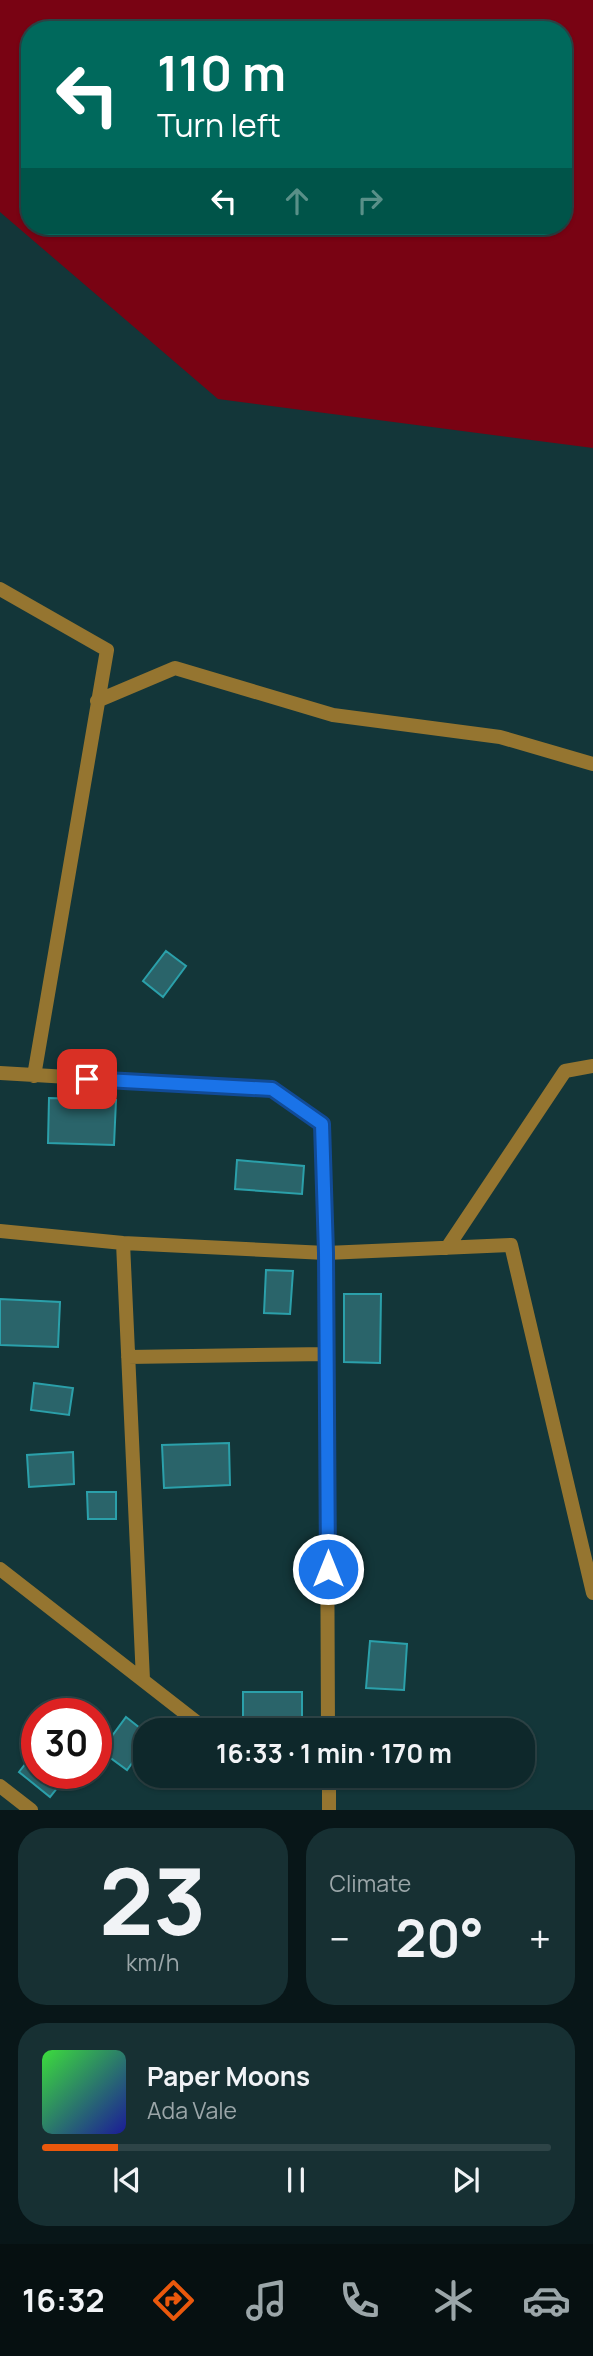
<!DOCTYPE html>
<meta charset="utf-8">
<style>
:root{--surface:#0e282b;--page:#173033;--text:#f1f3f6;--muted:#9ba6a9;--line:#2e4447;--accent:#ea580c}
body{margin:0;font-family:Manrope,sans-serif;background:var(--page);color:var(--text);height:100vh;display:flex;flex-direction:column;font-size:26px;white-space:nowrap}
*{box-sizing:border-box;margin:0}
p{font-size:23px;color:var(--muted)}
.icon{flex:none;width:38px;height:38px;fill:none;stroke:currentColor;stroke-width:2;stroke-linecap:round;stroke-linejoin:round}
.map{position:relative;height:1810px;overflow:hidden}
.drawer{display:flex;flex-direction:column;gap:18px;padding:18px;background:#081618;flex:1}
.drawer>*{flex:none}
.guide{position:absolute;left:21px;top:21px;width:551px;height:214px;border-radius:28px;box-shadow:0 2px 5px #0004,0 0 0 2px var(--line);background:#00695c;color:#fff;overflow:hidden}
.speed{position:absolute;left:21px;top:1698px;display:flex;gap:14px;font-size:35px;font-weight:700;text-align:center}
.speed>*{display:grid;place-content:center;width:91px;height:91px;border-radius:50%;background:var(--surface);box-shadow:0 2px 5px #0004,0 0 0 2px var(--line);line-height:1}
.speed .limit{border:10px solid #d22;background:#fff;color:#111}
.pin{position:absolute;display:grid;place-items:center;width:60px;height:60px;color:#fff;margin:-30px;border-radius:14px;box-shadow:0 4px 10px #0006}
.me{position:absolute;width:77px;margin:-38px;rotate:0deg;stroke-linejoin:round;filter:drop-shadow(0 0 5px #0008)}
.turn{display:flex;align-items:center;gap:24px;height:147px;padding:0 21px;font-size:32px}
.turn .icon{width:91px;height:91px;stroke-width:2.5}
.turn b{display:block;font-size:49px;line-height:60px}
.lanes{display:flex;align-items:center;height:66px;padding:0 21px;background:#0003;justify-content:center;gap:35px;direction:ltr}
.lanes .off{opacity:.35}
.big{font-size:52px;font-weight:700;line-height:1.1}
.drawer .widget{flex:1;display:flex;flex-direction:column;justify-content:center;gap:10px;min-width:0;padding:0 24px;border-radius:28px;background:var(--page)}
.drawer .dial{align-items:center;gap:0}
.dial b{font-size:91px;line-height:1}
.song{display:flex;align-items:center;gap:21px}
.cover{width:84px;height:84px;border-radius:10px;background:linear-gradient(135deg,hsl(120 70% 55%),hsl(240 70% 35%))}
.played{height:7px;border-radius:4px;background:linear-gradient(90deg,var(--accent) 15%,var(--line) 15%)}
.keys{display:flex;justify-content:space-around;direction:ltr}
.heat{display:flex;justify-content:space-between;align-items:center;font-size:38px;direction:ltr}
.drawer .tiles{flex:1;display:grid;gap:18px;grid-template-columns:1fr 1fr}
.widget:last-child{grid-column:span 2}
.trip{position:absolute;left:133px;top:1718px;width:402px;height:70px;border-radius:28px;background:var(--surface);box-shadow:0 2px 5px #0004,0 0 0 2px var(--line);font-weight:700;line-height:70px;text-align:center}
.tab-bar{display:flex;height:112px;justify-content:space-around;align-items:center;background:#061011;color:var(--muted)}
.tab-bar .icon{width:49px;height:49px}
.tab-bar .active{color:var(--accent)}
.tab-bar b{font-size:32px;color:var(--text)}
.map>svg:first-child{display:block}
</style>
<div class="map">
<svg width="593" height="1810" viewBox="0 0 593 1810">
<rect width="100%" height="100%" fill="#133639"/>
<!-- green -->
<path fill="#790313" fill-rule="evenodd" d="M0,0H593V448L218,399L0,212ZM30,30H564V226H30Z"/>
<!-- building -->
<path fill="#2a646a" stroke="#2ba0aa" stroke-width="2" d="M166,951L186,966L163,997L143,981Z
M49,1098L116,1100L114,1145L48,1143Z
M237,1160L304,1166L302,1194L235,1189Z
M266,1270L293,1271L290,1314L264,1313Z
M344,1294H381L380,1363L344,1362Z
M0,1299L60,1302L58,1347L0,1345Z
M34,1383L73,1388L69,1415L31,1410Z
M229,1443L230,1485L164,1488L162,1445Z
M73,1452L74,1484L29,1487L27,1455Z
M87,1492H116V1519H88Z
M370,1641L407,1644L404,1690L366,1688Z
M243,1692H302V1730L243,1729Z
M126,1717L145,1732V1745L127,1770L101,1751Z
M37,1749V1773H69L50,1797L19,1772Z
M265,1776H301L300,1784L264,1778Z"/>
<g fill="none" stroke-linecap="round" stroke-linejoin="round">
<!-- street -->
<path stroke="#957530" stroke-width="14" d="M0,589L107,650L34,1076
M97,701L175,668L333,715L500,737L593,764
M0,1073L272,1089L322,1124L326,1253L511,1245L593,1593
M0,1231L123,1243L326,1253L328,1731
M123,1243L143,1680
M447,1248L565,1071L593,1066
M128,1357L326,1354
M0,1569L208,1731
M329,1776V1810
M0,1786L31,1810"/>
</g>
<g fill="none" stroke-linecap="round" stroke-linejoin="round">
<!-- route casing -->
<g stroke="#114b97" stroke-width="18">
<path id="route" d="M87,1079L272,1089L322,1124L326,1253L328,1569"/>
</g>
<!-- route -->
<use href="#route" stroke="#1a73e8" stroke-width="12"/>
</g>
</svg>
<div class="speed"><div class="limit">30</div></div>
<div class="pin" style="left:87px;top:1079px;background:#d93025"><svg class="icon" aria-label="arrive" viewBox="0 0 24 24"><path d="M6 21V4h12l-3 4 3 4H6"/></svg></div>
<svg class="me" style="left:328px;top:1569px" viewBox="-20 -20 40 40"><circle r="17" fill="#1a73e8" stroke="#fff" stroke-width="3"/><path d="M0-11L8 9 0 5-8 9z" fill="#fff"/></svg>
<div class="trip">16:33 · 1 min · 170 m</div>
<div class="guide">
<div class="turn"><svg class="icon" aria-label="left" viewBox="0 0 24 24"><path d="M17 20v-9H6M10 6l-5 5 5 5"/></svg><div><b>110 m</b>Turn left</div></div>
<div class="lanes"><svg class="icon" aria-label="left" viewBox="0 0 24 24"><path d="M17 20v-9H6M10 6l-5 5 5 5"/></svg><svg class="icon off" aria-label="ahead" viewBox="0 0 24 24"><path d="M12 20V5M6 11l6-6 6 6"/></svg><svg class="icon off" aria-label="right" viewBox="0 0 24 24"><path d="M7 20v-9h11M14 6l5 5-5 5"/></svg></div>
</div>
</div>
<section class="drawer">
<div class="tiles">
<div class="widget dial"><b>23</b><p>km/h</p></div>
<div class="widget"><p>Climate</p>
<div class="heat"><a>−</a><b class="big">20°</b><a>+</a></div>
</div>
<div class="widget">
<div class="song"><i class="cover"></i><div><b>Paper Moons</b><p>Ada Vale</p></div></div>
<div class="played"></div>
<div class="keys"><svg class="icon" aria-label="previous" viewBox="0 0 24 24"><path d="M18 5L8 12l10 7zM5 5v14"/></svg><svg class="icon" aria-label="pause" viewBox="0 0 24 24"><path d="M8 5v14M16 5v14"/></svg><svg class="icon" aria-label="next" viewBox="0 0 24 24"><path d="M6 5l10 7-10 7zM19 5v14"/></svg></div>
</div>
</div>
</section>
<nav class="tab-bar">
<b>16:32</b>
<svg class="icon active" aria-label="directions" viewBox="0 0 24 24"><path d="M12 3l9 9-9 9-9-9zM9 14v-3h6M13 9l2 2-2 2"/></svg>
<svg class="icon" aria-label="music" viewBox="0 0 24 24"><path d="M9 18V5l10-2v13"/><circle cx="6" cy="18" r="3"/><circle cx="16" cy="16" r="3"/></svg>
<svg class="icon" aria-label="phone" viewBox="0 0 24 24"><path d="M5 4h4l2 5-3 2q2 4 5 5l2-3 5 2v4C11 20 4 13 5 4z"/></svg>
<svg class="icon" aria-label="climate" viewBox="0 0 24 24"><path d="M12 3v18M4 7l16 10M4 17L20 7"/></svg>
<svg class="icon" aria-label="car" viewBox="0 0 24 24"><path d="M5 17H2v-5l4-1 3-4h7l3 4 3 1v5h-3M9 17h6M6 11h13"/><circle cx="7" cy="17" r="2"/><circle cx="17" cy="17" r="2"/></svg>
</nav>
